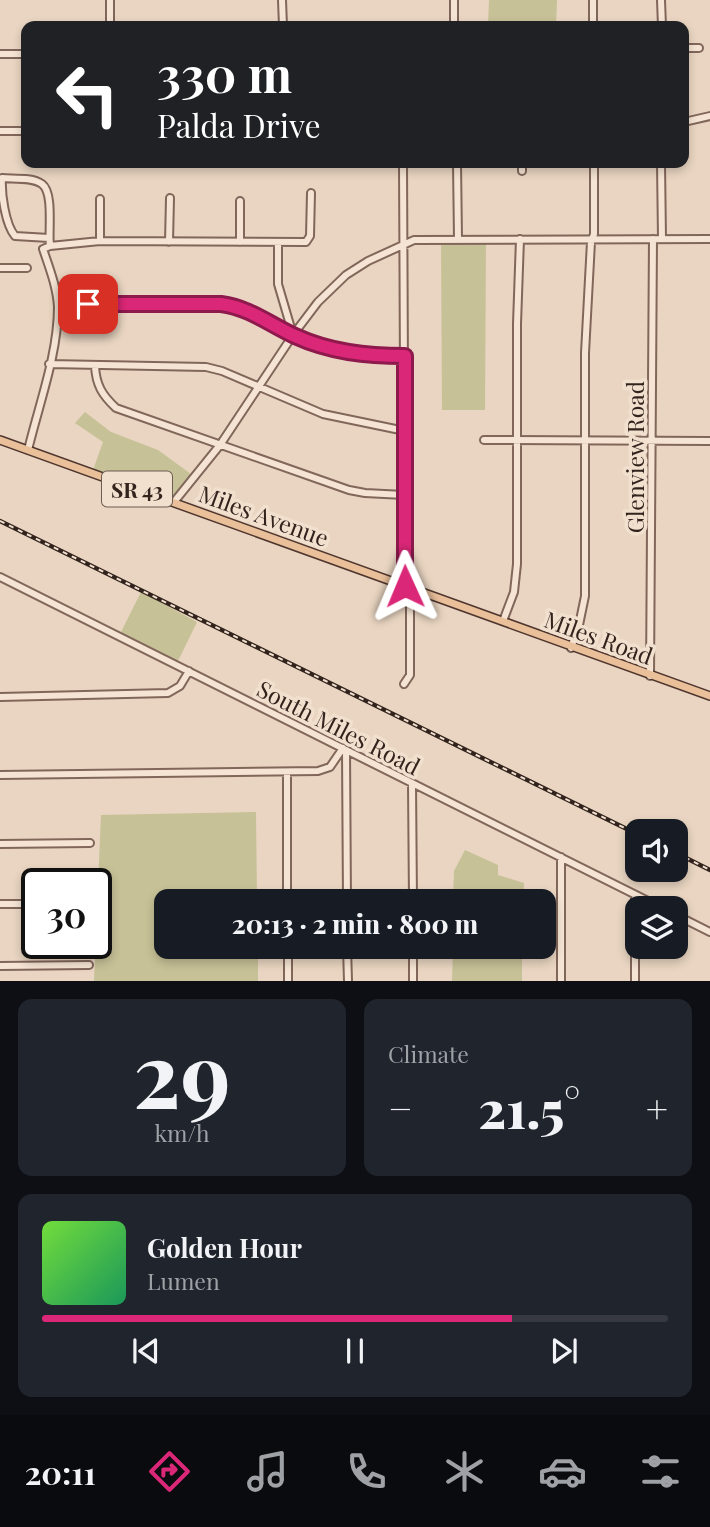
<!DOCTYPE html>
<meta charset="utf-8">
<style>
:root{--surface:#171b24;--page:#20242c;--text:#f1f3f6;--muted:#9ea1a6;--line:#363941;--accent:#db2777}
body{margin:0;font-family:"Playfair Display",serif;background:var(--page);color:var(--text);height:100vh;display:flex;flex-direction:column;font-size:26px;white-space:nowrap}
*{box-sizing:border-box;margin:0}
p{font-size:23px;color:var(--muted)}
.icon{flex:none;width:38px;height:38px;fill:none;stroke:currentColor;stroke-width:2;stroke-linecap:round;stroke-linejoin:round}
.map{position:relative;height:981px;overflow:hidden}
.sheet{display:flex;flex-direction:column;gap:18px;padding:18px;background:#0d0f14;flex:1}
.sheet>*{flex:none}
.hud{position:absolute;left:21px;top:21px;width:668px;height:147px;border-radius:14px;box-shadow:0 4px 10px #0003;background:#202124;color:#fff;overflow:hidden}
.buttons{position:absolute;left:625px;top:819px;display:grid;gap:14px}
.buttons a{display:grid;place-items:center;width:63px;height:63px;border-radius:14px;background:var(--surface);box-shadow:0 4px 10px #0003;font-size:35px}
.speed{position:absolute;left:21px;top:868px;display:flex;gap:14px;font-size:35px;font-weight:700;text-align:center}
.speed>*{display:grid;place-content:center;width:91px;height:91px;border-radius:50%;background:var(--surface);box-shadow:0 4px 10px #0003;line-height:1}
.speed .limit{border:4px solid #111;border-radius:10px;background:#fff;color:#111}
.pin{position:absolute;display:grid;place-items:center;width:60px;height:60px;color:#fff;margin:-30px;border-radius:14px;box-shadow:0 4px 10px #0006}
.me{position:absolute;width:77px;margin:-38px;rotate:359deg;stroke-linejoin:round;filter:drop-shadow(0 0 5px #0008)}
.turn{display:flex;align-items:center;gap:24px;height:147px;padding:0 21px;font-size:32px}
.turn .icon{width:91px;height:91px;stroke-width:2.5}
.turn b{display:block;font-size:49px;line-height:60px}
.big{font-size:52px;font-weight:800;line-height:1.1}
.sheet .tile{flex:1;display:flex;flex-direction:column;justify-content:center;gap:10px;min-width:0;padding:0 24px;border-radius:14px;background:var(--page)}
.sheet .dial{align-items:center;gap:0}
.dial b{font-size:91px;line-height:1}
.song{display:flex;align-items:center;gap:21px}
.cover{width:84px;height:84px;border-radius:10px;background:linear-gradient(135deg,hsl(100 70% 55%),hsl(150 70% 35%))}
.played{height:7px;border-radius:4px;background:linear-gradient(90deg,var(--accent) 75%,var(--line) 75%)}
.keys{display:flex;justify-content:space-around;direction:ltr}
.heat{display:flex;justify-content:space-between;align-items:center;font-size:38px;direction:ltr}
.sheet .tiles{flex:1;display:grid;gap:18px;grid-template-columns:1fr 1fr}
.tile:last-child{grid-column:span 2}
.trip{position:absolute;left:154px;top:889px;width:402px;height:70px;border-radius:14px;background:var(--surface);box-shadow:0 4px 10px #0003;font-weight:800;line-height:70px;text-align:center}
.dock{display:flex;height:112px;justify-content:space-around;align-items:center;background:#090b0e;color:var(--muted)}
.dock .icon{width:49px;height:49px}
.dock .on{color:var(--accent)}
.dock b{font-size:32px;color:var(--text)}
.map>svg:first-child{display:block}
</style>
<div class="map">
<svg width="710" height="981" viewBox="0 0 710 981">
<rect width="100%" height="100%" fill="#e9d5c1"/>
<!-- green -->
<path fill="#c6c196" d="M489,0H557L556,26H488Z
M441,239H486L485,410H442Z
M85,412L111,432L158,450L195,477L174,502L92,473L103,442L75,423Z
M141,592L197,622L176,665L119,636Z
M256,812L257,901H166V947H258V981H94L101,815Z
M465,850L498,865V875L524,883L523,901H453L454,871Z
M453,947H522V981H452Z"/>
<g fill="none" stroke-linecap="round" stroke-linejoin="round">
<!-- minor casing -->
<g stroke="#81665a" stroke-width="10">
<path id="minor" d="M110,0V26
M282,0L283,26
M593,0V26
M661,0L662,26
M454,26V0
M684,48H699
M0,54H26
M684,122L710,116
M0,131H26
M403,163L405,586
M457,163L458,239
M661,163L662,239
M522,171V163
M100,199V241
M49,238L15,236C5,224 1,193 2,178C14,179 32,177 42,184C54,193 48,231 50,246
M169,242L170,198
M240,242V201
M278,242V284L293,335
M0,268H27
M58,304H221C250,308 269,324 295,336C330,353 366,356 405,356
M49,364L206,367L222,371L323,414L405,431
M95,366C96,385 102,395 116,408L349,490L365,493L404,495
M484,440L710,441
M28,450C39,404 58,354 58,307C57,287 49,267 43,249L50,246L100,241L306,242L310,236L311,193
M174,502L220,445L293,335L318,302L346,275L368,261L414,240L710,239
M0,577L662,908
M503,621L514,592L517,564V324L520,239
M571,648L579,625L585,596V353L591,242L594,234V163
M650,676L653,239
M404,684L410,675V588
M0,697L168,693L180,686L189,671
M346,750L347,901
M287,772V901
M0,775L318,771L330,767L343,748
M412,784L413,901
M0,844L90,843
M635,895V981
M0,904H37
M676,915L710,932
M288,947V981
M347,947L348,981
M413,947V981
M0,966L89,965
M561,981V857"/>
</g>
<!-- major casing -->
<g stroke="#4f362e" stroke-width="10">
<path id="major" d="M0,440L710,696"/>
</g>
<!-- minor -->
<use href="#minor" stroke="#f5e4d3" stroke-width="6"/>
<!-- major -->
<use href="#major" stroke="#eac09b" stroke-width="7"/>
<!-- rail casing -->
<g stroke="#32231d" stroke-width="4.5">
<path id="rail" d="M0,521L637,834
M676,853L710,870"/>
</g>
<!-- rail -->
<use href="#rail" stroke="#f2e0cf" stroke-width="2" stroke-dasharray="5" stroke-linecap="butt"/>
</g>
<g fill="none" stroke-linecap="round" stroke-linejoin="round">
<!-- route casing -->
<g stroke="#8e194d" stroke-width="18">
<path id="route" d="M88,304H221C250,308 269,324 295,336C330,352 366,356 405,356V586"/>
</g>
<!-- route -->
<use href="#route" stroke="#db2777" stroke-width="12"/>
</g>
<g text-anchor="middle" dominant-baseline="central" stroke-width="7" stroke-linejoin="round" paint-order="stroke">
<!-- shield labels -->
<rect fill="#f2e0cf" stroke="#6c5c52" stroke-width="2" x="102" y="471.5" width="70" height="35" rx="5"/>
<g font-size="21" font-weight="bold" fill="#32231d">
<text x="137" y="489">SR 43</text>
</g>
<!-- street labels -->
<g font-size="23" fill="#32231d" stroke="#f2e0cf">
<text transform="translate(634 457) rotate(-90)">Glenview Road</text>
<text transform="translate(264 515) rotate(20)">Miles Avenue</text>
<text transform="translate(599 637) rotate(20)">Miles Road</text>
<text transform="translate(339 727) rotate(27)">South Miles Road</text>
</g>
</g>
</svg>
<div class="buttons">
<a><svg class="icon" aria-label="sound" viewBox="0 0 24 24"><path d="M4 9h4l5-4v14l-5-4H4zM17 9q2 3 0 6"/></svg></a>
<a><svg class="icon" aria-label="layers" viewBox="0 0 24 24"><path d="M12 4l9 5-9 5-9-5zM3 14l9 5 9-5"/></svg></a>
</div>
<div class="speed"><div class="limit">30</div></div>
<div class="pin" style="left:88px;top:304px;background:#d93025"><svg class="icon" aria-label="arrive" viewBox="0 0 24 24"><path d="M6 21V4h12l-3 4 3 4H6"/></svg></div>
<svg class="me" style="left:405px;top:586px" viewBox="-20 -20 40 40"><path d="M0-17L14 15 0 8-14 15z" fill="#db2777" stroke="#fff" stroke-width="4"/></svg>
<div class="trip">20:13 · 2 min · 800 m</div>
<div class="hud">
<div class="turn"><svg class="icon" aria-label="left" viewBox="0 0 24 24"><path d="M17 20v-9H6M10 6l-5 5 5 5"/></svg><div><b>330 m</b>Palda Drive</div></div>
</div>
</div>
<section class="sheet">
<div class="tiles">
<div class="tile dial"><b>29</b><p>km/h</p></div>
<div class="tile"><p>Climate</p>
<div class="heat"><a>−</a><b class="big">21.5°</b><a>+</a></div>
</div>
<div class="tile">
<div class="song"><i class="cover"></i><div><b>Golden Hour</b><p>Lumen</p></div></div>
<div class="played"></div>
<div class="keys"><svg class="icon" aria-label="previous" viewBox="0 0 24 24"><path d="M18 5L8 12l10 7zM5 5v14"/></svg><svg class="icon" aria-label="pause" viewBox="0 0 24 24"><path d="M8 5v14M16 5v14"/></svg><svg class="icon" aria-label="next" viewBox="0 0 24 24"><path d="M6 5l10 7-10 7zM19 5v14"/></svg></div>
</div>
</div>
</section>
<nav class="dock">
<b>20:11</b>
<svg class="icon on" aria-label="directions" viewBox="0 0 24 24"><path d="M12 3l9 9-9 9-9-9zM9 14v-3h6M13 9l2 2-2 2"/></svg>
<svg class="icon" aria-label="music" viewBox="0 0 24 24"><path d="M9 18V5l10-2v13"/><circle cx="6" cy="18" r="3"/><circle cx="16" cy="16" r="3"/></svg>
<svg class="icon" aria-label="phone" viewBox="0 0 24 24"><path d="M5 4h4l2 5-3 2q2 4 5 5l2-3 5 2v4C11 20 4 13 5 4z"/></svg>
<svg class="icon" aria-label="climate" viewBox="0 0 24 24"><path d="M12 3v18M4 7l16 10M4 17L20 7"/></svg>
<svg class="icon" aria-label="car" viewBox="0 0 24 24"><path d="M5 17H2v-5l4-1 3-4h7l3 4 3 1v5h-3M9 17h6M6 11h13"/><circle cx="7" cy="17" r="2"/><circle cx="17" cy="17" r="2"/></svg>
<svg class="icon" aria-label="filters" viewBox="0 0 24 24"><path d="M4 7h16M4 17h16"/><circle cx="9" cy="7" r="2"/><circle cx="15" cy="17" r="2"/></svg>
</nav>
